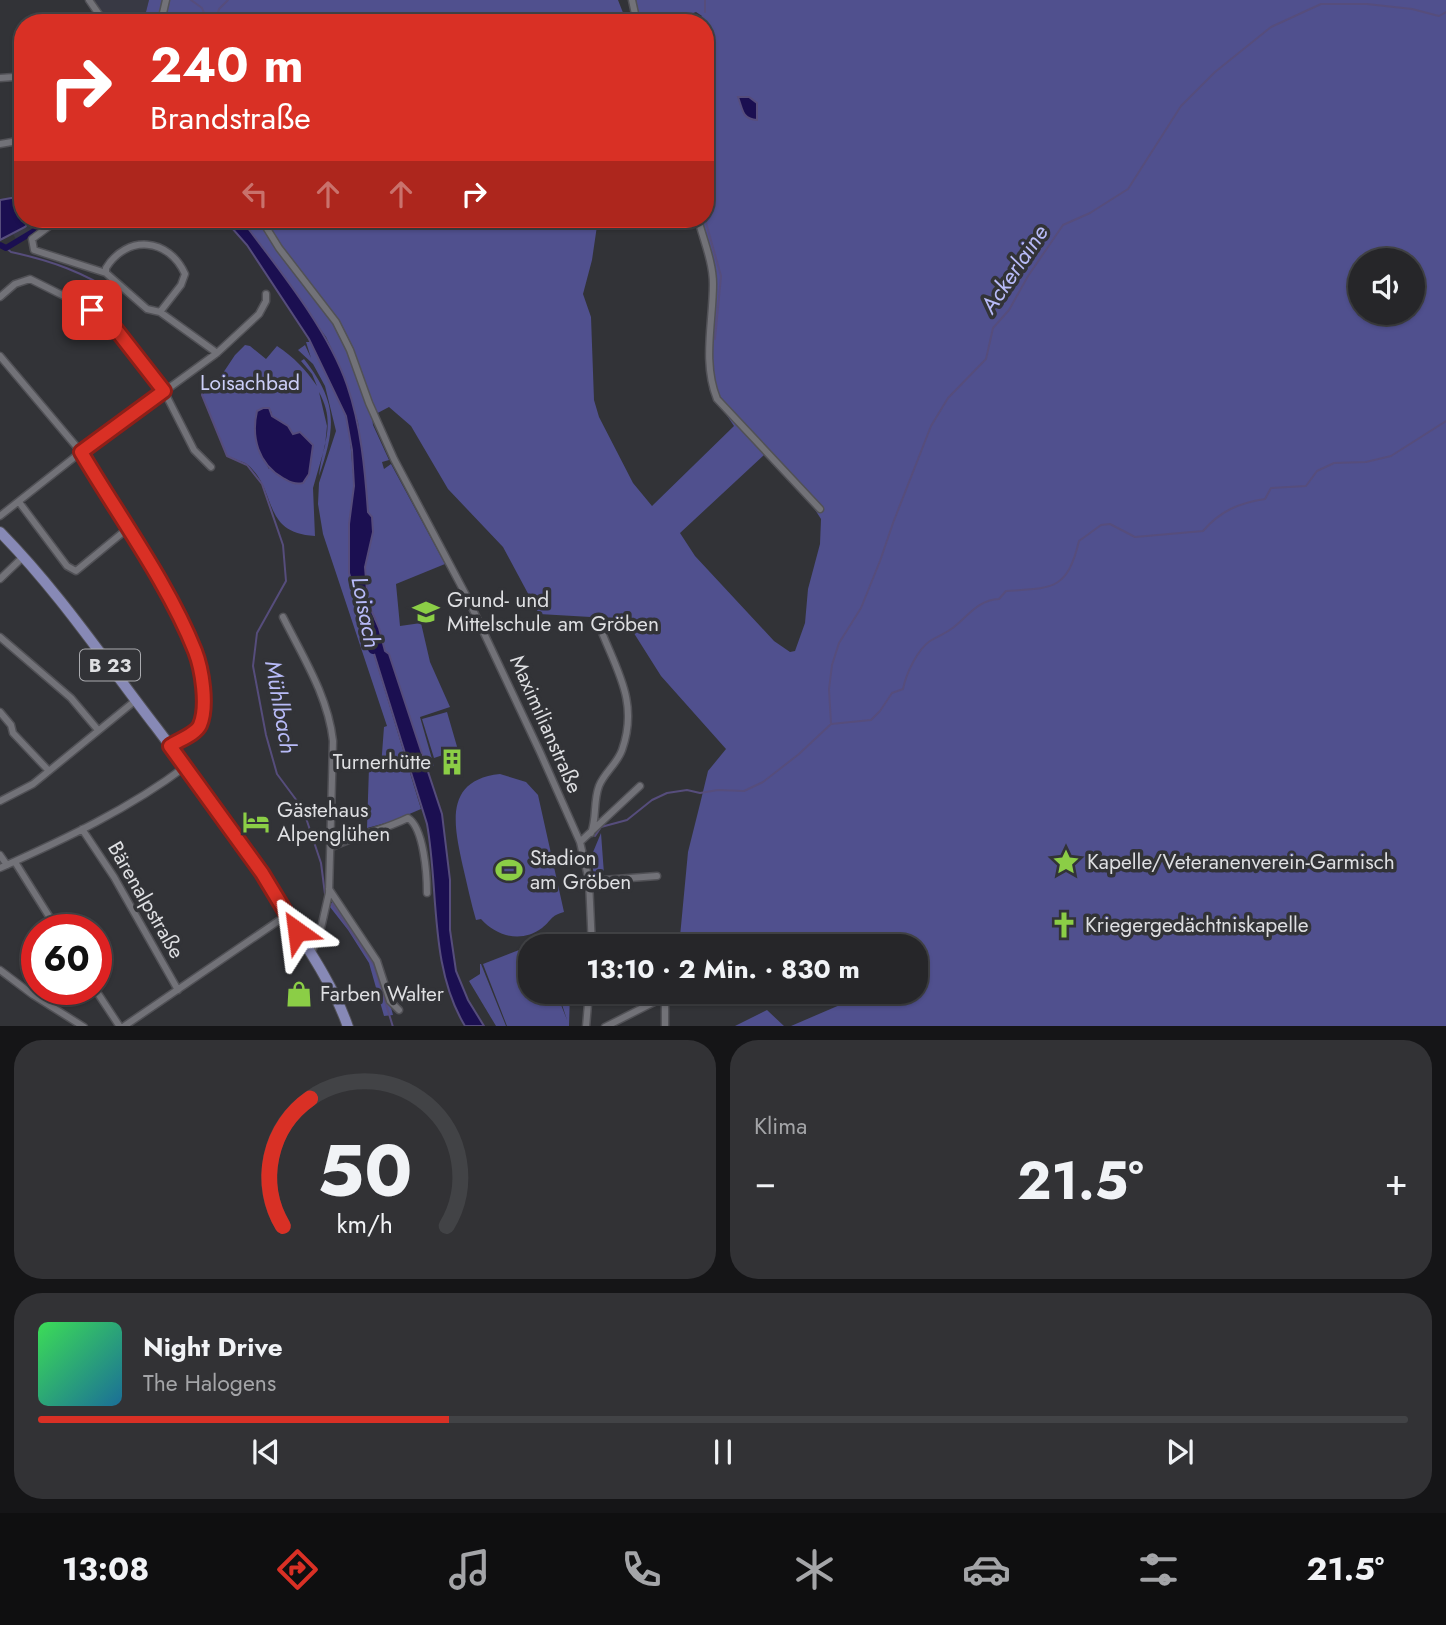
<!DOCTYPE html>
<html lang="de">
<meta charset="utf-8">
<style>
:root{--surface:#262629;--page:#323235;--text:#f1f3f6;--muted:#a4a5a8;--line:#424346;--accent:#d93025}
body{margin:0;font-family:Jost,sans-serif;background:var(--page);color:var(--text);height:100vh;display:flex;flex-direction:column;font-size:26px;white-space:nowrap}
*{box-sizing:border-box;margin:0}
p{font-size:23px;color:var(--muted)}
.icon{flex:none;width:38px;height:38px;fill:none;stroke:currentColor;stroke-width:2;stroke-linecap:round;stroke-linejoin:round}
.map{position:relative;height:1026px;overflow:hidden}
.side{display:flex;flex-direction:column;gap:14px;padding:14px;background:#151517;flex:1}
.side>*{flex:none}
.guide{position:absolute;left:14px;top:14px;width:700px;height:214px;border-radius:28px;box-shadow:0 2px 5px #0004,0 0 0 2px var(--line);background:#d93025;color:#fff;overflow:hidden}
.fabs{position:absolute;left:1348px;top:248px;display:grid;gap:14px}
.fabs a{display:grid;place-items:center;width:77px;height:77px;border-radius:50%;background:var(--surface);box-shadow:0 2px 5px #0004,0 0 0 2px var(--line);font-size:35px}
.speed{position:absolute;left:21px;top:914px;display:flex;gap:14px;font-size:35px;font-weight:700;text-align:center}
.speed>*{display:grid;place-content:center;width:91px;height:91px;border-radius:50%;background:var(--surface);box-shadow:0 2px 5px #0004,0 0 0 2px var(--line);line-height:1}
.speed .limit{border:10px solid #d22;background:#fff;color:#111}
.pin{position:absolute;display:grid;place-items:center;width:60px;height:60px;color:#fff;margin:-30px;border-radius:14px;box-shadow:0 4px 10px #0006}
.me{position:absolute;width:77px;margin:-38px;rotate:329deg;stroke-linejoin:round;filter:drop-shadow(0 0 5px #0008)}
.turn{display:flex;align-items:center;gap:24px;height:147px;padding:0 21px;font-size:32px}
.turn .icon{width:91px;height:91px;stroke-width:2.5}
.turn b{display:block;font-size:49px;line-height:60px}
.lanes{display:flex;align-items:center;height:66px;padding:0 21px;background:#0003;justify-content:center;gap:35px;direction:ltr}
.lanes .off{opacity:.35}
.big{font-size:52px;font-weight:700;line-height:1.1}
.side .widget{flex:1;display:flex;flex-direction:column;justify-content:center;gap:10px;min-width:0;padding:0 24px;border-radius:28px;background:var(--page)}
.side .dial{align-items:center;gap:0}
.dial svg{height:182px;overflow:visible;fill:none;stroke:var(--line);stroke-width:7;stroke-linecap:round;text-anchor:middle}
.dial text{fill:var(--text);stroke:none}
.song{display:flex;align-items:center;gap:21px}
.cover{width:84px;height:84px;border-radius:10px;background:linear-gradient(135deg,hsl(130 70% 55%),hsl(200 70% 35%))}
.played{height:7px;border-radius:4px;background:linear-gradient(90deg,var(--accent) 30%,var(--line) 30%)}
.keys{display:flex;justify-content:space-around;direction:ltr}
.heat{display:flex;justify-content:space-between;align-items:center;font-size:38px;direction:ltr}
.side .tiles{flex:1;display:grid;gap:14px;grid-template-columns:1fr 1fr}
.widget:last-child{grid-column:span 2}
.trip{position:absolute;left:518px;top:934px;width:410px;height:70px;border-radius:28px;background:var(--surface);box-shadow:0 2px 5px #0004,0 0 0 2px var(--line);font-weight:700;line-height:70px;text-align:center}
.tab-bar{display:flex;height:112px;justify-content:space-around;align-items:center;background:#0f0f10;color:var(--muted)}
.tab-bar .icon{width:49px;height:49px}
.tab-bar .current{color:var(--accent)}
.tab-bar b{font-size:32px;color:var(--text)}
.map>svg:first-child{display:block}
</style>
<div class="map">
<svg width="1446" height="1027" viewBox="0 0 1446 1027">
<rect width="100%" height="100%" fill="#323337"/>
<!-- built -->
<path fill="#383944" d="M89,0H149L145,16L147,23H105Z
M38,219H54L18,243L13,234Z"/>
<!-- green -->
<path fill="#50508e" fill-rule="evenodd" d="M149,0H618L627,23H147L145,16Z
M636,0H1446V1026H791L870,992H915V947H829L812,936L767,933L743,947H679L688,852L700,804L708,771L726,749L661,676L625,619L539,614L503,547L448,489L411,426L389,407L372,416L373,425L389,460L382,462L384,469L391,464L445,564L396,584L400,626L421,623L430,662L450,707L420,717L434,766L426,768L389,654L385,651L379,629L368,603L365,567L369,552L372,518L368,511L358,422L335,356L326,337L241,219H598L592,260L583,294L591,317L594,400L599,417L633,483L652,506L734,426L709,389L714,372L711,352L716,287L701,219H705V23H696L702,16L696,12L693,13L689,23H641ZM1360,261H1412V313H1360ZM764,455L812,505L821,519L820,544L808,589L805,623L795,651L790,652L774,641L695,556L680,533Z
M306,342H310L343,409L349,427L354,486L349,524V573L421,809L393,821L367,828L369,767H381L384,727L387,726L323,534L318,504L319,483L336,431L325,386L313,364L298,350L305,345L311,358Z
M245,345L250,346L266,359L277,346C294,357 306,370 317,386L312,374L301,361L304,359C338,403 336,426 319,476C322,444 337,425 319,392L327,426L325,446L313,488L315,536C261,533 278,491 248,465C243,461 233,459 227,456L202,395L221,376L235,355ZM272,411V416L288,426L293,434L269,469L260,453Z
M447,712L458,750L434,758L422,719Z
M500,774L526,782L538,795L564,912C550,916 552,920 542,928C522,943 497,937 481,919L476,920C471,903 467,884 463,867C454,826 443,780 500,774Z
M601,833L604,874L594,876L591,857Z
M334,898L371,953L387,992L393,1015L384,1016L369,963L348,930L330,907Z
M537,943L539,947H530V992H556L567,1020L558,992H570L569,1026H507L483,964Z
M480,964H481L506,1026H496L469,981L480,974Z
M767,1010L784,1026H735Z"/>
<!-- water -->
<path fill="#1b0f51" stroke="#564d7c" stroke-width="2" d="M738,97H749L757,103V120C742,119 743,110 738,97Z
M23,196V219H33L25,227L0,240V200Z
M224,219H241C277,267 328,329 347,385C361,426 365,469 368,512L372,517L373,532L365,567L368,603L379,628L385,651L389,654L442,814L450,880V930L456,971L468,1000L484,1026H465C429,967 439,890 427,824L349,573V524L354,486L352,450L346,416L309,339L247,245Z
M263,408H269L272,416L288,426L293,434L300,432L313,445L309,474L303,483C295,485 290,482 283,478C258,464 251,437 257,411Z"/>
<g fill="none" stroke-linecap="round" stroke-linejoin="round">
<!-- stream -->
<path stroke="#564d7c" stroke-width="2" d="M191,0L202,8L208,23
M705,12V0
M215,23L219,9L228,0
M705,219L721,276L715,339
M6,248L11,252C53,261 82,272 119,295
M203,381L202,395L227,456L247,465L262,484L283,545L286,581L257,633L253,666L266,735L277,774L303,809L321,863L325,894
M831,724L829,689L832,665L839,643L861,608L880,561L893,523L931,426L948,398L986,359L993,328L1009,310L1028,276L1063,225L1090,213L1128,189L1181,106L1215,72L1271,27L1321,4H1367L1412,9L1439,16L1446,12
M595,836L601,827L627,820L652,800L667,793L687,790L700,793L718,790L744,791L763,782L799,754L831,724L871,720L880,711L892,693L903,689C906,674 917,650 930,641C938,636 945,634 954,627C969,615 978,600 999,599L1006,591C1052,588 1067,591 1079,541L1101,525L1110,524L1135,537L1203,531C1220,511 1239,503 1265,499L1271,488L1306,486L1317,471L1334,463L1366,462L1391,456L1446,421
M332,904L374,965L393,1027"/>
<!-- canal -->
<path stroke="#1b0f51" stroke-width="6" d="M0,245L6,248L54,219"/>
<!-- river -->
<path stroke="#1b0f51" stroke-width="10" d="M363,614L373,649"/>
<!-- street casing -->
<g stroke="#515156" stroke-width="9">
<path id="street" d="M89,0L105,23
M632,0L637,23
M164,23L163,13L166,0
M0,78L14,77
M0,144L23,140
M59,219L32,239L34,250L106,273
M261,219L279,248L336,322L350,350L369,403L394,459L467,597L540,752L580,842L589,881L592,947
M698,219C703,239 713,262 713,284C713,322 702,362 717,399L820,509
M0,297L15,284L30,279L92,310L111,323L164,391L194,450L211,467
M160,312L147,309L106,273V268C127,234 169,238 185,274L181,285L160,312L217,353
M0,356L81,452L148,562L195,653L202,685V722L198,729L170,746
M19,502L67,566L76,571L127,529
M0,516L81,452L217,353L259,314L266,301V294
M0,579L24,556
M283,617C303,657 328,696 333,741L329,893L321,928L311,954
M0,637L71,698L98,730
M0,712L11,725L13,733L49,771
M0,801L33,784L136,700
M82,829L114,877L178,990
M591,833C597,818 593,802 599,786C604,773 617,764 622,750C640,700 614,667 598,622
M580,842L640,786
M332,847C357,835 384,830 408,818C424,828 427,875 427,893
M0,855L7,865
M15,862L57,929
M0,868C65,839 129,809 186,766
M589,881L657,876
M329,889L377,961L390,1001L399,1010
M0,970L33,995L84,1027
M95,989L120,1027
M123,1027L287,915
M586,1027L589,992
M605,1027L674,992
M665,1027V998"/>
</g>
<!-- primary casing -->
<g stroke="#515156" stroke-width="12">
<path id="primary" d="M0,532C59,592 105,661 156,727C203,789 248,853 289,919C311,953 335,989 348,1027"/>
</g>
<!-- street -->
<use href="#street" stroke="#727278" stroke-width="6"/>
<!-- primary -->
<use href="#primary" stroke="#8789b6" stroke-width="10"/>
</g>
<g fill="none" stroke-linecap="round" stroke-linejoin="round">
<!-- route casing -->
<g stroke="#8d1f18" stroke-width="18">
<path id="route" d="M92,310L111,323L164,391L81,452C118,515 168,583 195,651C202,669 208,706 200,725C196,734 179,740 170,746L262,873L297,931"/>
</g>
<!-- route -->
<use href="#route" stroke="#d93025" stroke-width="12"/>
</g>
<!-- icons -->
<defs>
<g id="school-bare" transform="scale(2.1)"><path d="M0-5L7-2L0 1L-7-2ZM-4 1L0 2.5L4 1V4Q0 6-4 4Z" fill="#8bce46" stroke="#323337" stroke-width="2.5" paint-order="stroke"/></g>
<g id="building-bare" transform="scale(2.1)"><path d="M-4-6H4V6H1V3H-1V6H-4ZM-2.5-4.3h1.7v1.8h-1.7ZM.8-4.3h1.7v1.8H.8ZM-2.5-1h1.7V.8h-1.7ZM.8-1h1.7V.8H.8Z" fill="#8bce46" stroke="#323337" stroke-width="2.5" paint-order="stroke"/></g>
<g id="hotel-bare" transform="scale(2.1)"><path d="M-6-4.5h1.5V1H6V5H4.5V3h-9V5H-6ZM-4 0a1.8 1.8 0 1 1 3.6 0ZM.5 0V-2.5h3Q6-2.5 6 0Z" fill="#8bce46" stroke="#323337" stroke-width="2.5" paint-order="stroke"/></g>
<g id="sight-bare" transform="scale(2.1)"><path d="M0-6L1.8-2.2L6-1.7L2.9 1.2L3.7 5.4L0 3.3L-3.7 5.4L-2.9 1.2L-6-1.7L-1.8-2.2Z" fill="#8bce46" stroke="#323337" stroke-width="2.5" paint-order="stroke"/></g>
<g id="stadium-bare" transform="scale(2.1)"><path d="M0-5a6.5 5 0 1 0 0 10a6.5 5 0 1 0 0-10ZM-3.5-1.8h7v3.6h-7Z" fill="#8bce46" stroke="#323337" stroke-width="2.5" paint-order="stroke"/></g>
<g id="church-bare" transform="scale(2.1)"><path d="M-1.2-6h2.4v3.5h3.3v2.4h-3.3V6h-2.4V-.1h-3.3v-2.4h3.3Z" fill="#8bce46" stroke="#323337" stroke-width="2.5" paint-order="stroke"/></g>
<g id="shop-bare" transform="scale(2.1)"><path d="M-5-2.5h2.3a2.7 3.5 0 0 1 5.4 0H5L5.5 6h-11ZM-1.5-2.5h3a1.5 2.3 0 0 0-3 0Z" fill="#8bce46" stroke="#323337" stroke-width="2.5" paint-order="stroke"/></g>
</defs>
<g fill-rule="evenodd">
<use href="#school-bare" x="426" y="612"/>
<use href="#building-bare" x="452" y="762"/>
<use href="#hotel-bare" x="256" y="822"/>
<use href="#sight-bare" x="1066" y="862"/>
<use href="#stadium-bare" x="509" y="870"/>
<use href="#church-bare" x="1064" y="925"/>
<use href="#shop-bare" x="299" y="994"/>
</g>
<g text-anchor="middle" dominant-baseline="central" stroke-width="7" stroke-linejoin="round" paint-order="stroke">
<!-- shield labels -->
<rect fill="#323337" stroke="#aaabaf" stroke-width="2" x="80" y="649.5" width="60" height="31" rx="5"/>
<g font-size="19" font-weight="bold" fill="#dedfe2">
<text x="110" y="665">B 23</text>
</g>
<!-- park labels -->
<g font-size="21" fill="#cccff8" stroke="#323337">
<text x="250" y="383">Loisachbad</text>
</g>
<!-- poi labels -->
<g font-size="21" fill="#dedfe2" stroke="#323337" text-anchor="start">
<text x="447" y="600">Grund- und<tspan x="447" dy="24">Mittelschule am Gröben</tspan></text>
<text x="431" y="762" text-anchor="end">Turnerhütte</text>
<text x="277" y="810">Gästehaus<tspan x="277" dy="24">Alpenglühen</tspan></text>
<text x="530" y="858">Stadion<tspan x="530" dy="24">am Gröben</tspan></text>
<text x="1087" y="862">Kapelle/Veteranenverein-Garmisch</text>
<text x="1085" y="925">Kriegergedächtniskapelle</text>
<text x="320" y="994">Farben Walter</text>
</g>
<!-- street labels -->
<g font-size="21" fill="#dedfe2" stroke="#323337">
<text transform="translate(546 724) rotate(66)">Maximilianstraße</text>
<text transform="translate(146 900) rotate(60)">Bärenalpstraße</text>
</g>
<!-- water labels -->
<g font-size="23" font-style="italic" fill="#b8bbf8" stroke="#323337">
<text transform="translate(1014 269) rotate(-56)">Ackerlaine</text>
<text transform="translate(366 612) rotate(79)">Loisach</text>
<text transform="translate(281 707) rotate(80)">Mühlbach</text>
</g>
</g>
</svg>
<div class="fabs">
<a><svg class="icon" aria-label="sound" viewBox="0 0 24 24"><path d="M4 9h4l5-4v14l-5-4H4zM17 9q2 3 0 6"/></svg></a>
</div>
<div class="speed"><div class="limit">60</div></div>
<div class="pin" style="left:92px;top:310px;background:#d93025"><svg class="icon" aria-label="arrive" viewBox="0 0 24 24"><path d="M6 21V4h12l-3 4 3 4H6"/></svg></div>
<svg class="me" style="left:297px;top:931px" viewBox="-20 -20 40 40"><path d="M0-17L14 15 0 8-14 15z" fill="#d93025" stroke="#fff" stroke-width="4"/></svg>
<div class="trip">13:10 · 2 Min. · 830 m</div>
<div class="guide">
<div class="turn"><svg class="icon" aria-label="right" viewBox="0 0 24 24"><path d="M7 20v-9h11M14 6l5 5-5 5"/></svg><div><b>240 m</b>Brandstraße</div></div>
<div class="lanes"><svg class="icon off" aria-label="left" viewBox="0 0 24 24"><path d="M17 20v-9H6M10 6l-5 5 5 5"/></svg><svg class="icon off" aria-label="ahead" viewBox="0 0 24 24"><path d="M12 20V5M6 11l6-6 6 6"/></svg><svg class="icon off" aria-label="ahead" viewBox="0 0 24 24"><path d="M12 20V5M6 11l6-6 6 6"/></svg><svg class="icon" aria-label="right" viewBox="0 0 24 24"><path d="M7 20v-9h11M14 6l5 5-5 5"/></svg></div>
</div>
</div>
<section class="side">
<div class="tiles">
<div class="widget dial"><svg viewBox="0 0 100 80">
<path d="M14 69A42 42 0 1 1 86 69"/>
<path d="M14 69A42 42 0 0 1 26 13" stroke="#d93025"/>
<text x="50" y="56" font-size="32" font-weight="700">50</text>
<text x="50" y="72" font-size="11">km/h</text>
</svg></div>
<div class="widget"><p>Klima</p>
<div class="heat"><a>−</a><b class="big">21.5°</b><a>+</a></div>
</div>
<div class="widget">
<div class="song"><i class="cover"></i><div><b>Night Drive</b><p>The Halogens</p></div></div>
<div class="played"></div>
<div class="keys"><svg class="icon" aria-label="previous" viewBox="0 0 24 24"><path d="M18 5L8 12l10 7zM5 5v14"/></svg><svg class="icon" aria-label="pause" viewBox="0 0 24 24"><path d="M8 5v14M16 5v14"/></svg><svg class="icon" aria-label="next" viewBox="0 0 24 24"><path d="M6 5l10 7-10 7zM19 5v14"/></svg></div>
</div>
</div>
</section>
<nav class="tab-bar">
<b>13:08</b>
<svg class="icon current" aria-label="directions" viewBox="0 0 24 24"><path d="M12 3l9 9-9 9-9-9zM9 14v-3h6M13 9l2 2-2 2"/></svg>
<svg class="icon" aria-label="music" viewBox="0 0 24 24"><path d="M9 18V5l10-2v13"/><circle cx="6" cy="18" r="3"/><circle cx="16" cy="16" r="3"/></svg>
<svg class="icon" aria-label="phone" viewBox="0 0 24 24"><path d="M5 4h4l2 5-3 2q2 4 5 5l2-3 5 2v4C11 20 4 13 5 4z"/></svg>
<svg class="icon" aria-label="climate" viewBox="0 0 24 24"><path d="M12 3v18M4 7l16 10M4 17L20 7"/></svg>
<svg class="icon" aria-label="car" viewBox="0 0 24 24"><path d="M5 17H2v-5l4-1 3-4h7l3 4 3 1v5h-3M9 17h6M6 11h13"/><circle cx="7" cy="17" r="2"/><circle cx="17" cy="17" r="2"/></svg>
<svg class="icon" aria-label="filters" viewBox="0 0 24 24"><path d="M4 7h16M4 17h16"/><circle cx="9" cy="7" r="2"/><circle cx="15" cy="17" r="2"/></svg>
<b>21.5°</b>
</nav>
